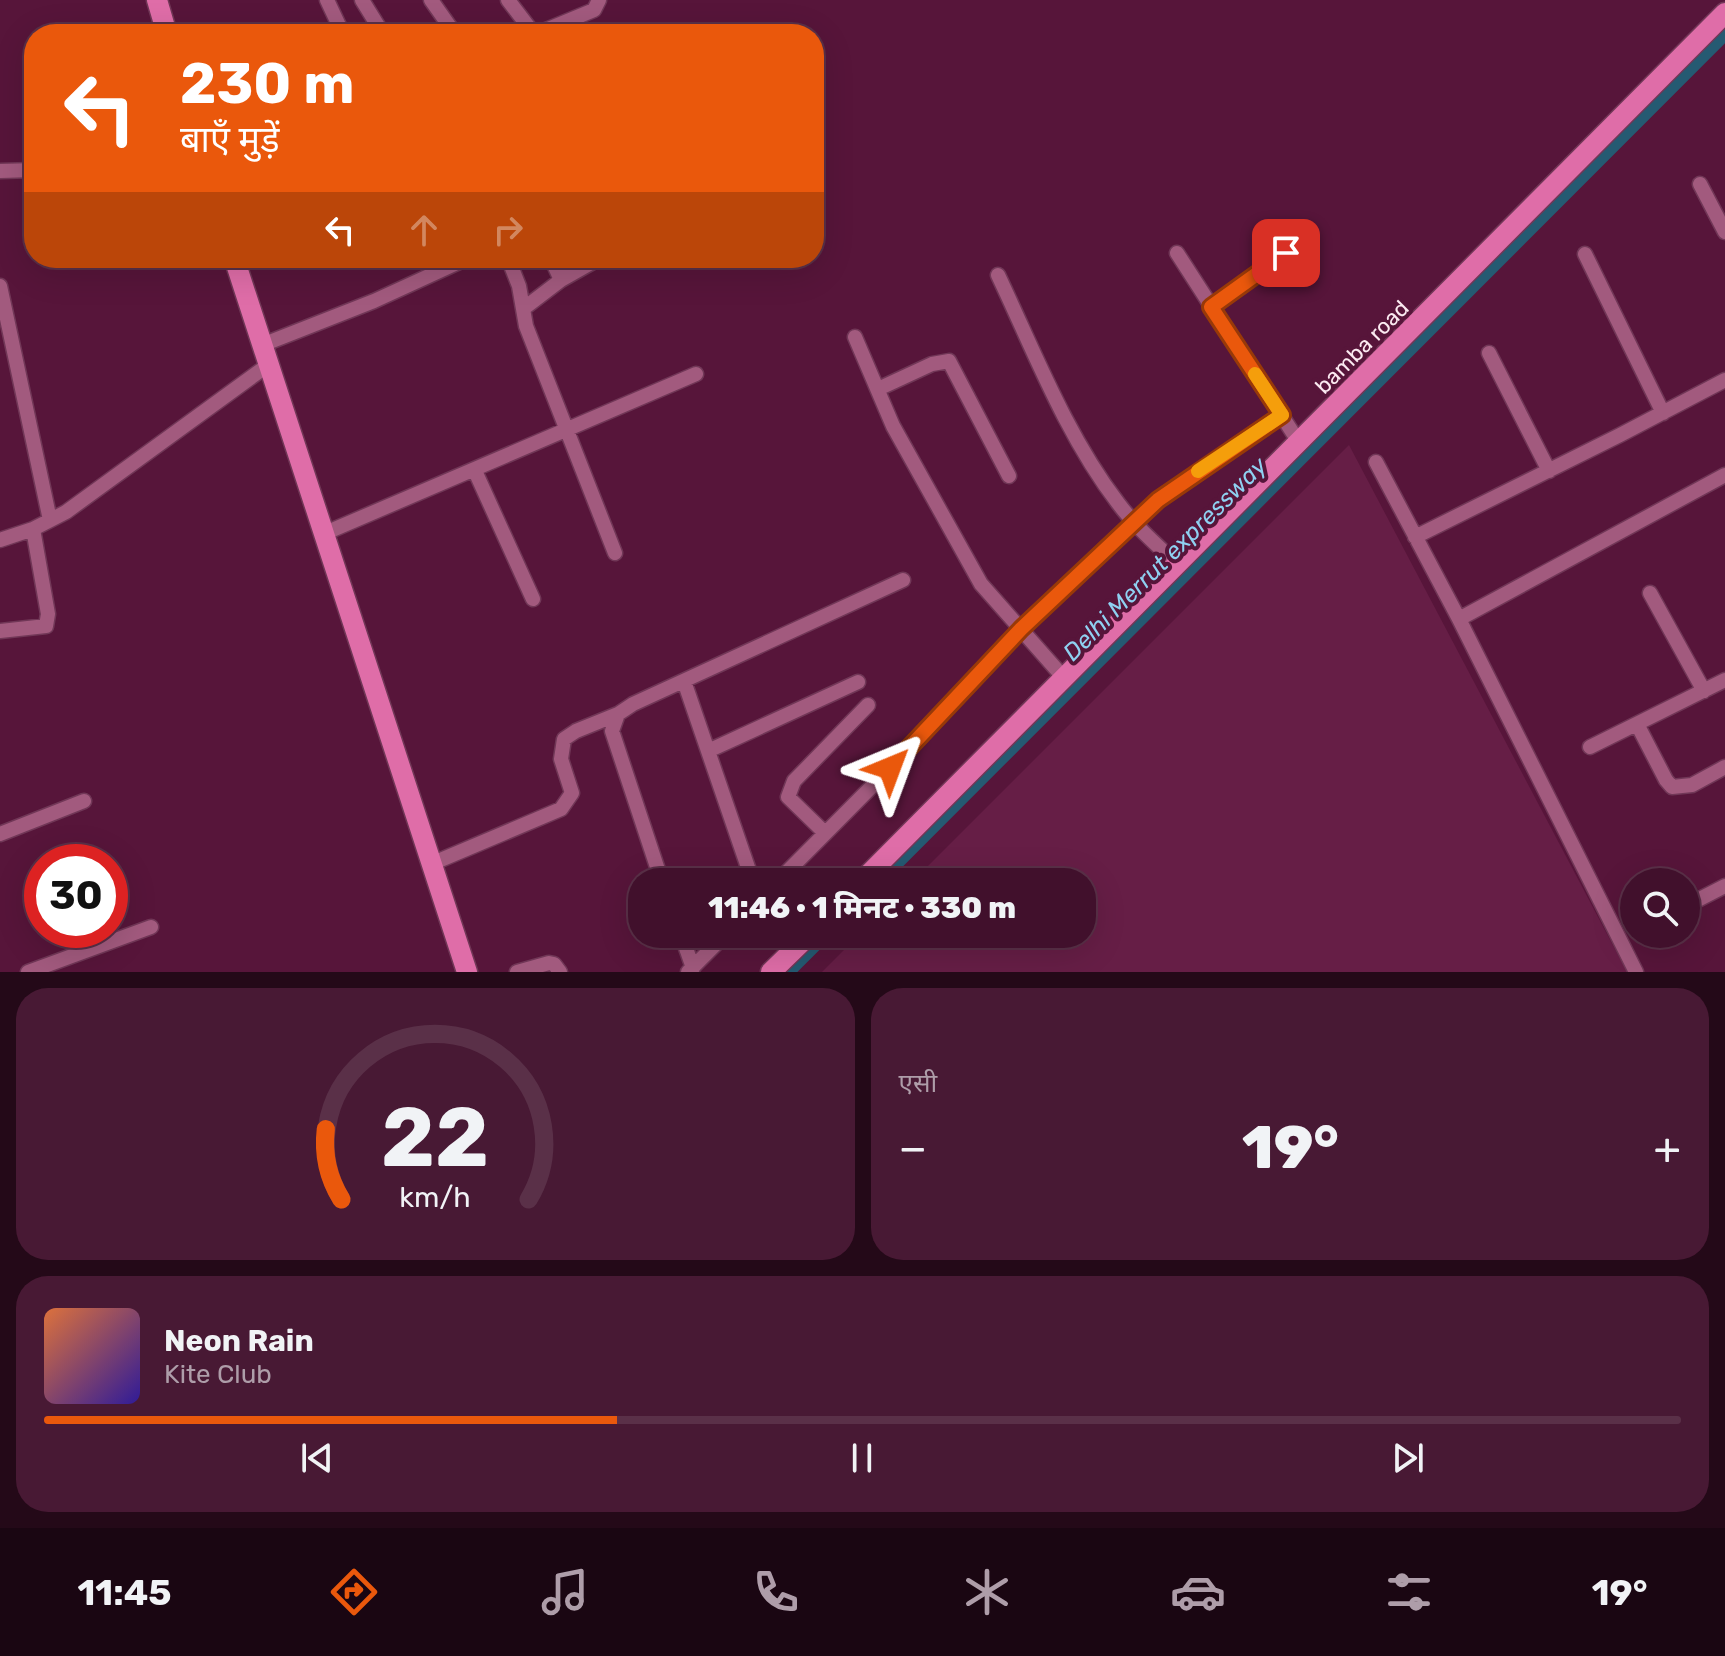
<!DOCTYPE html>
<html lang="hi">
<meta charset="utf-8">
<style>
:root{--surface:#41102c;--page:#481934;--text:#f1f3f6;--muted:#ae9da9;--line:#5a3048;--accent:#ea580c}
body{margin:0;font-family:Rubik,"Noto Sans Devanagari",sans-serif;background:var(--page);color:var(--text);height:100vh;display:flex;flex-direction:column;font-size:30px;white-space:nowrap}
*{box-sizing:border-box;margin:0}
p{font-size:26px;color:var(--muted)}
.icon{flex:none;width:44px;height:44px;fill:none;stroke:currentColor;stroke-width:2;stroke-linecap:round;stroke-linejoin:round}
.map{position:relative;height:972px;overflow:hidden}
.drawer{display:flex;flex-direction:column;gap:16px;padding:16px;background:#240918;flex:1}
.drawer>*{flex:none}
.top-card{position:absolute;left:24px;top:24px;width:800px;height:244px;border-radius:32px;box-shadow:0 8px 32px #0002,0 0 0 2px var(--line);background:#ea580c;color:#fff;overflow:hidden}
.tools{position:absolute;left:1620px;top:868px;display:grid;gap:16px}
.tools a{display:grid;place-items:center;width:80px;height:80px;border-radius:50%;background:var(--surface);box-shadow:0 8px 32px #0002,0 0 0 2px var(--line);font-size:40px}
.speed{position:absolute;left:24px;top:844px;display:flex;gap:16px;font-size:40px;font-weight:700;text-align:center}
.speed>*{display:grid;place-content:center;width:104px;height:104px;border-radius:50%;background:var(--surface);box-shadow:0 8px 32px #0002,0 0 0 2px var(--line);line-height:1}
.speed .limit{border:12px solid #d22;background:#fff;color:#111}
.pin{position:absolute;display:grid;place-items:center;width:68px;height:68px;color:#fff;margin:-34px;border-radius:16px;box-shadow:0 4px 12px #0006}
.me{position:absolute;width:88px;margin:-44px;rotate:44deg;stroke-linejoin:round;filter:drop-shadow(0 0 6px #0008)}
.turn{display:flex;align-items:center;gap:28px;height:168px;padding:0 24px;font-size:36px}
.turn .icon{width:104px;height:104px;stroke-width:2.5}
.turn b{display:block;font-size:56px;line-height:68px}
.lanes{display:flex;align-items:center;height:76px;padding:0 24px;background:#0003;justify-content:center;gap:40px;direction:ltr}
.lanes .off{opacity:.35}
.big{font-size:60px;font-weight:800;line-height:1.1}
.drawer .card{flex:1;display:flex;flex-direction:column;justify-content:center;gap:12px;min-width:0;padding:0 28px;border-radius:32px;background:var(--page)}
.drawer .dial{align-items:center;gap:0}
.dial svg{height:208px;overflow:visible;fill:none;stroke:var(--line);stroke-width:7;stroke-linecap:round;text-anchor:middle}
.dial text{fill:var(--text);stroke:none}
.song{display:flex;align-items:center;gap:24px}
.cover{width:96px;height:96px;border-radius:12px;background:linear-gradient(135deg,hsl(20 70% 55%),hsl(250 70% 35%))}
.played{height:8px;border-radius:4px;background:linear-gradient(90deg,var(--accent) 35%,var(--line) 35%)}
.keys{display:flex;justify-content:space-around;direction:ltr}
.heat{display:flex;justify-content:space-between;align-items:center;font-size:44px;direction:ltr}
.drawer .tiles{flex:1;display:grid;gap:16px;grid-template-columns:1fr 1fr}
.card:last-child{grid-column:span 2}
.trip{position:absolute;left:628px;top:868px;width:468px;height:80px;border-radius:32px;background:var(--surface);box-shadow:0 8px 32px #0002,0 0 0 2px var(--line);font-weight:800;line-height:80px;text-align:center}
.tabs{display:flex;height:128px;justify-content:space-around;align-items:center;background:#1a0612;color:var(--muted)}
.tabs .icon{width:56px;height:56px}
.tabs .active{color:var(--accent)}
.tabs b{font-size:36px;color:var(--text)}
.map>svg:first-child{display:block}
</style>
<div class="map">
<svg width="1725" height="972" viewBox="0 0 1725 972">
<rect width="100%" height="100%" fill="#57153a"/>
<!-- built -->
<path fill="#661e46" d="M1349,445L1627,972H822L860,934H1082V882H912Z"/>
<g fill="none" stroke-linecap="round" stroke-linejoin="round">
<!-- canal -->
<path stroke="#255a72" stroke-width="16" d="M876,882L1725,32
M786,972L824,934"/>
<!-- street casing -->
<g stroke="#713757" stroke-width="17">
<path id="street" d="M327,0L343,34
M362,0L383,34
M431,0L455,34
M508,0L534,34
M536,34L594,10L599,0
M0,171L34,170
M1700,184L1725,232
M1177,253L1300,444
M1585,254L1663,413
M508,258L519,286L526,326L615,553
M551,258L561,280
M998,275C1034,351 1066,435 1118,503C1135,526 1157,545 1178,565
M0,286L50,520
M1211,307L1286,253
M523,309L561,280L600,258
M855,337L893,426L981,584L1064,678
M262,345L374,301L468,258
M1489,353L1549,471
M878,389L932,364L949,361L1009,476
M1376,462L1459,619L1636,972
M475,471L533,599
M323,534L696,374
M1415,537L1620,435L1725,380
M0,540L33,529L66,512L268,365
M1650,593L1704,691
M1459,619L1725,475
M0,631L46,626L48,614L33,529
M684,681L753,882
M1637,724L1666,780L1672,787L1692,785L1725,767
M1590,747L1725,680
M708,751L858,682
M825,833L788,797L794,781L868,705
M0,834L84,801
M431,864L561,809L572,793L561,759L564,739L576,731L618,714
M662,882L612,731L618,714L633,704L903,580
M777,882L911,747L1021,629L1134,521L1158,500L1282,415
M1686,906L1725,886
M681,934L693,968
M28,972L151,927
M517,972L549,963L554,964L560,972
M688,972L726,934"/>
</g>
<!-- secondary casing -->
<g stroke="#713757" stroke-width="23">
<path id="secondary" d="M157,0L167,34
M234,258L467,972
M861,882L1725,13
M771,972L810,934"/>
</g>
<!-- street -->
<use href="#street" stroke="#a25a7e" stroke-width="14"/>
<!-- secondary -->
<use href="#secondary" stroke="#df6da8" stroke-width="20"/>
</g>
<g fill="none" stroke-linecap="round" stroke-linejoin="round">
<!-- route casing -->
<g stroke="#983908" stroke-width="20">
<path id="route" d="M890,768L1021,629L1158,500L1282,415L1211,307L1286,253"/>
</g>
<!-- route -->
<use href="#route" stroke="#ea580c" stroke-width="14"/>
<!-- slow -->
<path stroke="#f59e0b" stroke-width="14" d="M1198,471L1282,415L1255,374"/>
</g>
<g text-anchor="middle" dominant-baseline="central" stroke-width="8" stroke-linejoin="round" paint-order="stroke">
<!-- street labels -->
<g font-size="22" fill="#fbeaf1" stroke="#57153a">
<text transform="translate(1362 347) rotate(-45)">bamba road</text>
</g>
<!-- water labels -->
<g font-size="24" font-style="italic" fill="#8fd1f1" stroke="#57153a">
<text transform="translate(1165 559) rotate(-45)">Delhi Merrut expressway</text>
</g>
</g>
</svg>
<div class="tools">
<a><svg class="icon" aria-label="search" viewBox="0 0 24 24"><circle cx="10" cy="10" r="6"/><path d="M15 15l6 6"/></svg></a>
</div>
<div class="speed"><div class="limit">30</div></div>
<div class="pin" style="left:1286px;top:253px;background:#d93025"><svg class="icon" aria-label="arrive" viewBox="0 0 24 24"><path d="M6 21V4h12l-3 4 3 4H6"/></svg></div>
<svg class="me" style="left:890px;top:768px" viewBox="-20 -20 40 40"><path d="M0-17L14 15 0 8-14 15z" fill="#ea580c" stroke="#fff" stroke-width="4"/></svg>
<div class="trip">11:46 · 1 मिनट · 330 m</div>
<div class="top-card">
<div class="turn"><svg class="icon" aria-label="left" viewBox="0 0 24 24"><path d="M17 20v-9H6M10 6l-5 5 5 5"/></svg><div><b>230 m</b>बाएँ मुड़ें</div></div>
<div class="lanes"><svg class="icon" aria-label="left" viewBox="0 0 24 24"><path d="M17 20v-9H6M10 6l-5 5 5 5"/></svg><svg class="icon off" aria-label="ahead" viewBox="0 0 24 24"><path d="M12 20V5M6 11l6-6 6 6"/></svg><svg class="icon off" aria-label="right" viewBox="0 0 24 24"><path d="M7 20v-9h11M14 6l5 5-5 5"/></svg></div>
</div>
</div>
<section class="drawer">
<div class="tiles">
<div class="card dial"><svg viewBox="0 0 100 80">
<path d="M14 69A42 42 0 1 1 86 69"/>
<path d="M14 69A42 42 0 0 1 8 42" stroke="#ea580c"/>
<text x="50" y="56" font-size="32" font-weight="700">22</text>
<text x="50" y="72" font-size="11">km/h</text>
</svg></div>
<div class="card"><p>एसी</p>
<div class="heat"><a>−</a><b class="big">19°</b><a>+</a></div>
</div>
<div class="card">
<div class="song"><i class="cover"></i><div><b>Neon Rain</b><p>Kite Club</p></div></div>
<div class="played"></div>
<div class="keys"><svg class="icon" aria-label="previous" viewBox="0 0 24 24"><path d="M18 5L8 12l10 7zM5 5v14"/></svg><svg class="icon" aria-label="pause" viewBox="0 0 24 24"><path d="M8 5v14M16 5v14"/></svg><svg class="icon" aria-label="next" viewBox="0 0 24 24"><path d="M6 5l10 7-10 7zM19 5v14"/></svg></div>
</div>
</div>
</section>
<nav class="tabs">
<b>11:45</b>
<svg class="icon active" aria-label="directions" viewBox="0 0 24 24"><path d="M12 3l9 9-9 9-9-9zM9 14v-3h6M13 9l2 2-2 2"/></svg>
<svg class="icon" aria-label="music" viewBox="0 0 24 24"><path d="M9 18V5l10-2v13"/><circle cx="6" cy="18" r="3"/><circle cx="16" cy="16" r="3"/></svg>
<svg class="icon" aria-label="phone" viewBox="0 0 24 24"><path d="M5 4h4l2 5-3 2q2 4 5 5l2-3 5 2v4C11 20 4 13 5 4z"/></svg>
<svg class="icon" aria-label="climate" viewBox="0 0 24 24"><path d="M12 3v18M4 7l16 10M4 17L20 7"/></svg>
<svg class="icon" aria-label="car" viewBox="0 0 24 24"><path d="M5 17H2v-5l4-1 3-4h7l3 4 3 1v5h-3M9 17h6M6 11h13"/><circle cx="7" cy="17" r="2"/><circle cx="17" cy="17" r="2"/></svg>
<svg class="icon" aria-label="filters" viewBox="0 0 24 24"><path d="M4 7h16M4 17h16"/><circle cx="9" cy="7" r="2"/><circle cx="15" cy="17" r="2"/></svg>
<b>19°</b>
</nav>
